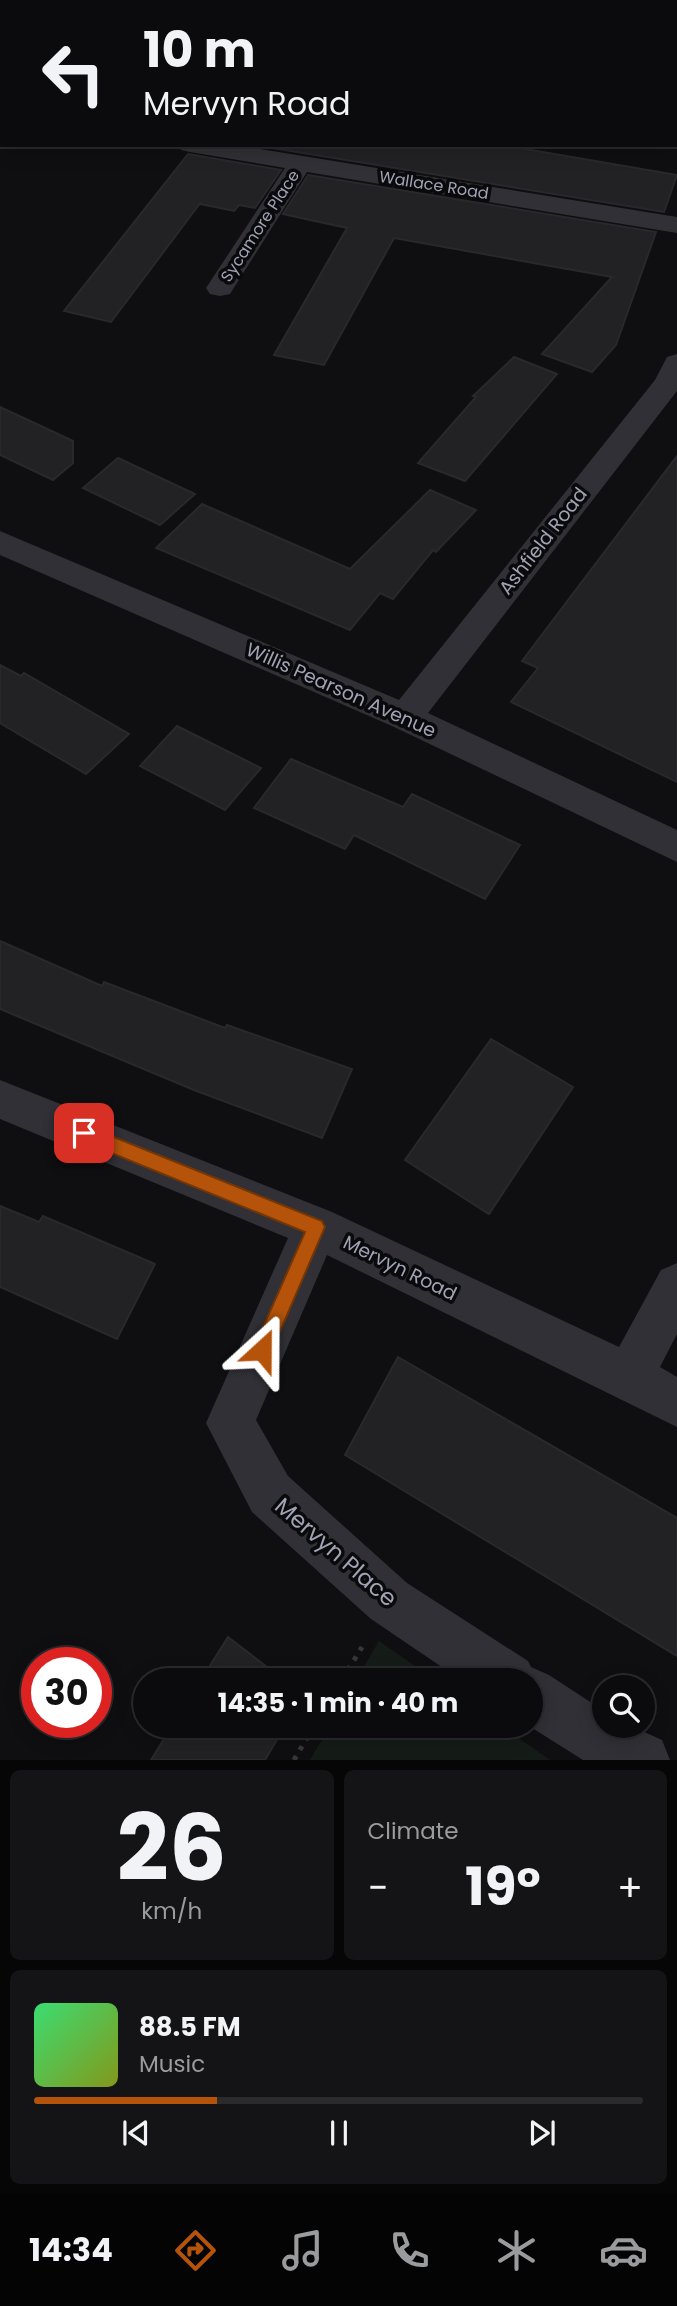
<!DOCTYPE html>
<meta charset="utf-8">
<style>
:root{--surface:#0b0b0d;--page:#141416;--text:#f1f3f6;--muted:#9a9b9d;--line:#2b2b2e;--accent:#b45309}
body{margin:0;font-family:Poppins,sans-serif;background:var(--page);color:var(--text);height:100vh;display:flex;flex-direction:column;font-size:26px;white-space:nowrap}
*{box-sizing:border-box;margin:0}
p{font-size:23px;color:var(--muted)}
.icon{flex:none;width:38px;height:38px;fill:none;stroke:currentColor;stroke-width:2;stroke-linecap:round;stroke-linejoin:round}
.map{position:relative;height:1760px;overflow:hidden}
.details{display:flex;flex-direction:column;gap:10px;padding:10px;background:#060607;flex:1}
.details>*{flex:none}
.guide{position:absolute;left:0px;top:0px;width:677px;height:147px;box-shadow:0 4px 18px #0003,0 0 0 2px var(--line);background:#0b0b0d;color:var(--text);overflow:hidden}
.tools{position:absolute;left:592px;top:1675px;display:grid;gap:14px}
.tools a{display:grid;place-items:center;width:63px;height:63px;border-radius:50%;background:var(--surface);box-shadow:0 4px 18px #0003,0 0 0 2px var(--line);font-size:35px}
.speed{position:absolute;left:21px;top:1647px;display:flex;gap:14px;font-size:35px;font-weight:700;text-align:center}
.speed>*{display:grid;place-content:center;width:91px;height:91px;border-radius:50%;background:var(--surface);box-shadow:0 4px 18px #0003,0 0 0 2px var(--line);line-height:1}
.speed .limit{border:10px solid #d22;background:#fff;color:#111}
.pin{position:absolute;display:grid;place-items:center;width:60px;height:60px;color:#fff;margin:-30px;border-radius:14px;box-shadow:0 4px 10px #0006}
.me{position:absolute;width:77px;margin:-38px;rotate:24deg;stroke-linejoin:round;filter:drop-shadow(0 0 5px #0008)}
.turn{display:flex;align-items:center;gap:24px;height:147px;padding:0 28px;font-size:32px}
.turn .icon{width:91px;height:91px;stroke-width:2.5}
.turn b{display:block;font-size:49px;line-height:60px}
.big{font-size:52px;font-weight:700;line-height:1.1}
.details .tile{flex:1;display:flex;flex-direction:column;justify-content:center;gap:10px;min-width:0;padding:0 24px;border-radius:10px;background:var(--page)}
.details .dial{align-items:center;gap:0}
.dial b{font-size:91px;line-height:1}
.song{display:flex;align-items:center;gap:21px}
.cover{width:84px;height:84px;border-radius:10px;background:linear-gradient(135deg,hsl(140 70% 55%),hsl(70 70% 35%))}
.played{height:7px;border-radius:4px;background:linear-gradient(90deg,var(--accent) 30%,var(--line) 30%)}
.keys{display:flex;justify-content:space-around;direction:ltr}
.heat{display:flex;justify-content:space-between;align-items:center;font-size:38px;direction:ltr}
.details .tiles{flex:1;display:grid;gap:10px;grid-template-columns:1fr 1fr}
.tile:last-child{grid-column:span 2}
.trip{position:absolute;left:133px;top:1668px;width:410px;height:70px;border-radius:35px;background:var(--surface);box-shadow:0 4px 18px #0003,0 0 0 2px var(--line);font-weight:700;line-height:70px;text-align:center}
.menu{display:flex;height:112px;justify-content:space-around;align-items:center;background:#040405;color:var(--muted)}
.menu .icon{width:49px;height:49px}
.menu .selected{color:var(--accent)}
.menu b{font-size:32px;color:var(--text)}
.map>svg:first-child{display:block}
</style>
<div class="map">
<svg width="677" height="1760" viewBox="0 0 677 1760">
<rect width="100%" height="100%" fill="#0f0f11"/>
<!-- green -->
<path fill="#151c17" d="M379,1641L435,1680H356Z
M330,1726H501L550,1760H310Z"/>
<!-- building -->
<path fill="#222225" stroke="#29292d" stroke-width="2" d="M254,145H502L677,175L664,212Z
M188,154L281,170L255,208L239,205L234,211L200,204L201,202L111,322L64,311Z
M308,175L656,232L616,345L592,372L542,354L612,277L394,238L324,365L274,355L347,228L283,214Z
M514,357L557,374L465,481L418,463L476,397L473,396Z
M0,407L73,441V463L53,480L0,455Z
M677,456V782L511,702L538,668L522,661Z
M118,458L195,494L160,525L83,488Z
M430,490L476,510L436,552L433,550L393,599L380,593L350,630L156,548L202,504L350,569Z
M0,665L21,676L24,673L129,734L86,774L0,723Z
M177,726L261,768L225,810L140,766Z
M291,759L403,807L412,794L520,845L485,899L354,835L345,849L254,808Z
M0,941L102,986L104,982L225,1028L227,1025L352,1069L322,1138L194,1090L0,1009Z
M491,1039L573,1087L489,1214L405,1160Z
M0,1206L39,1222L43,1216L155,1264L117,1339L0,1287Z
M398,1357L677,1518V1656L345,1455Z
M228,1637L284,1680H201Z
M172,1726H285L265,1760H151Z"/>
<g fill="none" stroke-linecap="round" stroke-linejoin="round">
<!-- path -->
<path stroke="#36373d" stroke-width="5" stroke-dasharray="4.5 7" stroke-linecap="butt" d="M342,1680L362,1647
M294,1760L314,1726"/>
<!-- street -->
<path fill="#303036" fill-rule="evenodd" d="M0,130H2V144H0Z
M178,145H236L677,217V233L307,172L230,294L220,296L210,294L206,288L285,168L190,152L181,150Z
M677,354V391L428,713L677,830V862L392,726L0,555V531L399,700L655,380L667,357Z
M0,1080L332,1212L619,1347L661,1270L677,1263V1334L660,1367L677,1377V1427L327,1255L256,1420L288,1476L407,1583L528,1661L531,1667L549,1675L604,1711V1726H631L662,1740L670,1760H583L529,1726L530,1680H461L371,1619L252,1512L206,1423L288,1238L0,1119Z"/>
</g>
<!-- route -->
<path fill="#b45309" stroke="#753606" stroke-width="2" d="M84,1125L322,1221L325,1227L269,1357L262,1359L255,1357L253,1350L305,1232L77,1139L75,1133L77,1127Z"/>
<g text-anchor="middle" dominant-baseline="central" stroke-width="7" stroke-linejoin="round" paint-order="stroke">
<!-- far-street labels -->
<g font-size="16" fill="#9fa3b3" stroke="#0a0a0c">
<text transform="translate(434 185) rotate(9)">Wallace Road</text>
<text transform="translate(260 226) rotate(-57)">Sycamore Place</text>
</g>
<!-- street labels -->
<g font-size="19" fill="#9fa3b3" stroke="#0a0a0c">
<text transform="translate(543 541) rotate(-52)">Ashfield Road</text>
<text transform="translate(341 690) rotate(24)">Willis Pearson Avenue</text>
<text transform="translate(400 1268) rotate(26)">Mervyn Road</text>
</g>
<!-- near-street labels -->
<g font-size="23" fill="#9fa3b3" stroke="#0a0a0c">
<text transform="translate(336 1552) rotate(41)">Mervyn Place</text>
</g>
</g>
</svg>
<div class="tools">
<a><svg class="icon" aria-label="search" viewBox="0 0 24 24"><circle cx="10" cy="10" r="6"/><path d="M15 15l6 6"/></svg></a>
</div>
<div class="speed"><div class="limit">30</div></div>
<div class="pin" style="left:84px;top:1133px;background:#d93025"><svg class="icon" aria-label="arrive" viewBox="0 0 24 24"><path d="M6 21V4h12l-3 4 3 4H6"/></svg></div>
<svg class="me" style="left:262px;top:1350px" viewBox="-20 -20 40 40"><path d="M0-17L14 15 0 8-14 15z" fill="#b45309" stroke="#fff" stroke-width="4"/></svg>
<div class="trip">14:35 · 1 min · 40 m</div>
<div class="guide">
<div class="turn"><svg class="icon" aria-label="left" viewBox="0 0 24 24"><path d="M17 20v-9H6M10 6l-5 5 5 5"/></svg><div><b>10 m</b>Mervyn Road</div></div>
</div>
</div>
<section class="details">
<div class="tiles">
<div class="tile dial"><b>26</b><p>km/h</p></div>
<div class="tile"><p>Climate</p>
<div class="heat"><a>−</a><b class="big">19°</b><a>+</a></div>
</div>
<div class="tile">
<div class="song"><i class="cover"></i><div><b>88.5 FM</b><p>Music</p></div></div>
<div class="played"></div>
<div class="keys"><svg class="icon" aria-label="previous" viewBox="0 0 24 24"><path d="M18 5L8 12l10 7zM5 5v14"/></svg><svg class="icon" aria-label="pause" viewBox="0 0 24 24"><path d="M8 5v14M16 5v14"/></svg><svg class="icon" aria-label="next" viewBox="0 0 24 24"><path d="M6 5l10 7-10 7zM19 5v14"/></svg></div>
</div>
</div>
</section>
<nav class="menu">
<b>14:34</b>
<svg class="icon selected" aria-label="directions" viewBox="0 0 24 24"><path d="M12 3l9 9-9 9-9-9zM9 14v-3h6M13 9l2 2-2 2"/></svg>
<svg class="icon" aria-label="music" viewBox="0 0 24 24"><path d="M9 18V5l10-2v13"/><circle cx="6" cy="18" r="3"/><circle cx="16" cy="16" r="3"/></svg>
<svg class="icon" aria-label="phone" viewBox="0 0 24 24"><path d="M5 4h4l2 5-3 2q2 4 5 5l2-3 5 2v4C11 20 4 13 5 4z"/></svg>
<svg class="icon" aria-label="climate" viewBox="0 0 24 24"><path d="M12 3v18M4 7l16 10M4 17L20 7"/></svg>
<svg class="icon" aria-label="car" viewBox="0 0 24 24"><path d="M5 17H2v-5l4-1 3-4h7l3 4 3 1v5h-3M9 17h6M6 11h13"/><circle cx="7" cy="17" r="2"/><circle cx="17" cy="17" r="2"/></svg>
</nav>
